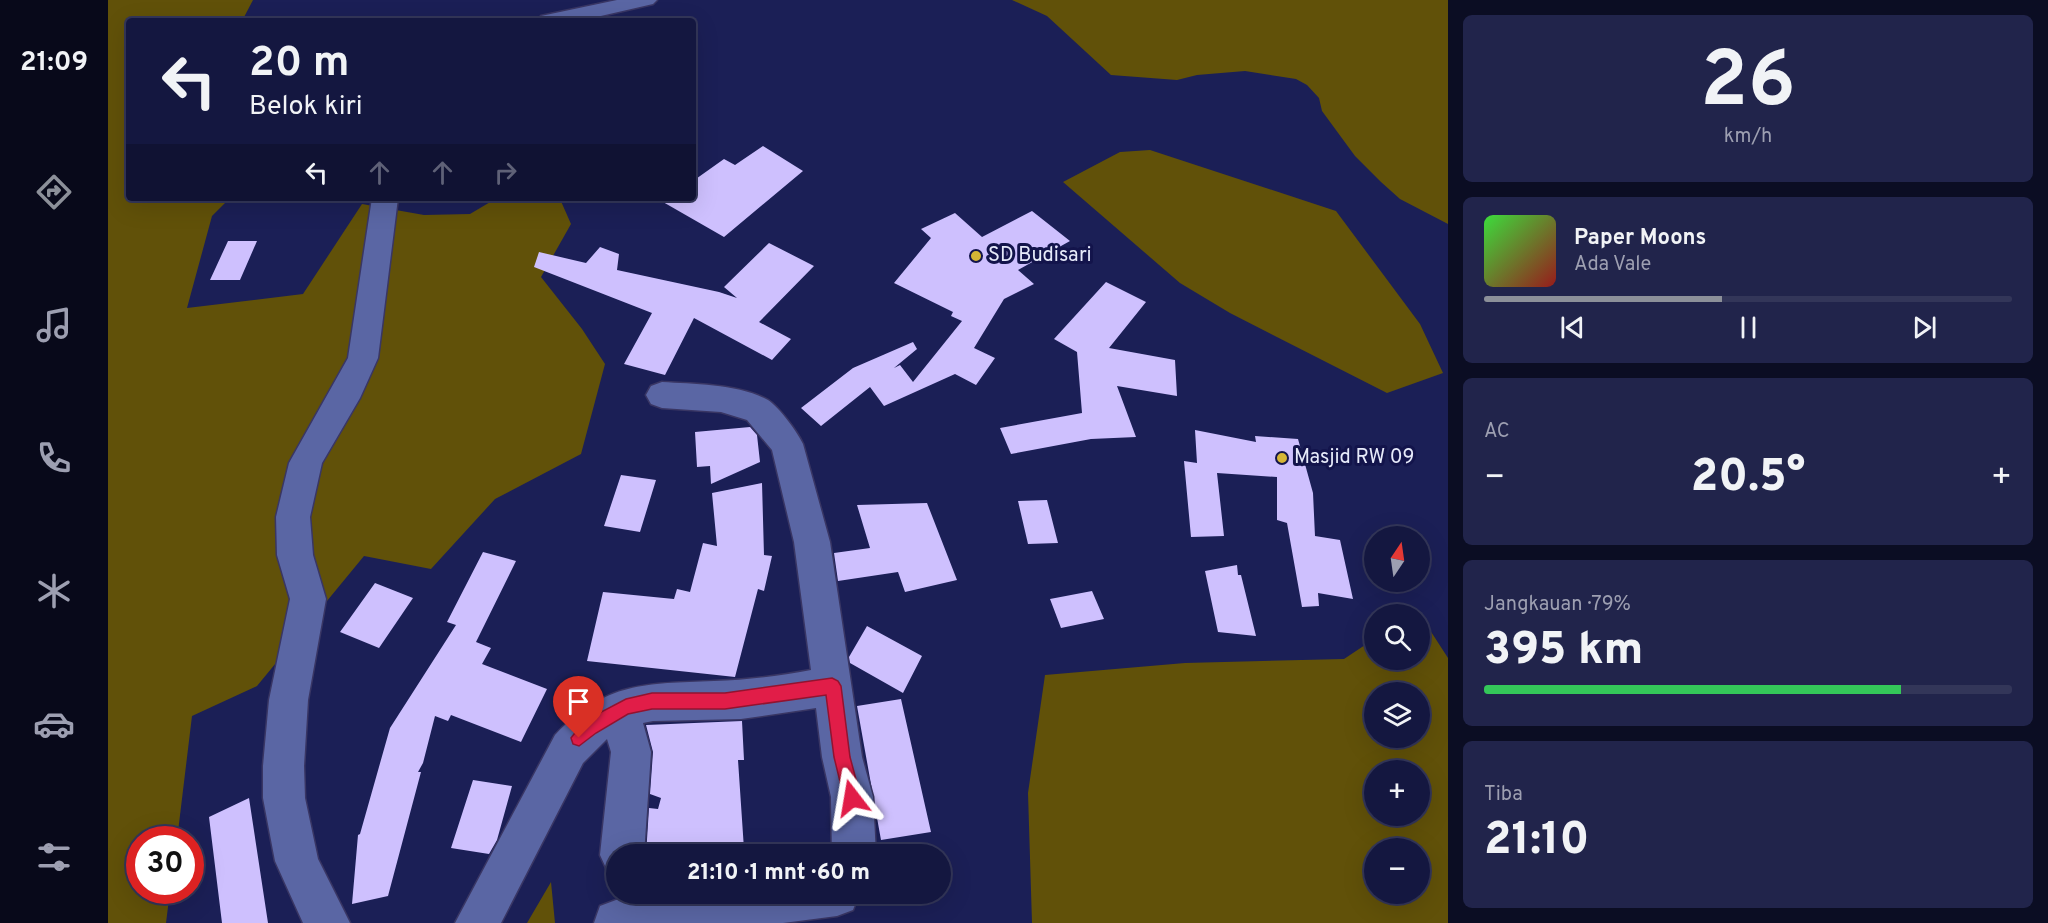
<!DOCTYPE html>
<html lang="id">
<meta charset="utf-8">
<style>
:root{--surface:#141740;--page:#21244b;--text:#f1f3f6;--muted:#9d9fb1;--line:#333659;--accent:#8c9099}
body{margin:0;font-family:Overpass,sans-serif;background:var(--page);color:var(--text);height:100vh;display:flex;flex-direction:column;font-size:22px;white-space:nowrap}
*{box-sizing:border-box;margin:0}
p{font-size:20px;color:var(--muted)}
.icon{flex:none;width:33px;height:33px;fill:none;stroke:currentColor;stroke-width:2;stroke-linecap:round;stroke-linejoin:round}
.map{position:relative;flex:1;overflow:hidden}
.drawer{display:flex;flex-direction:column;gap:15px;padding:15px;background:#0b0d23;width:600px}
.drawer>*{flex:none}
.banner{position:absolute;left:18px;top:18px;width:570px;height:183px;border-radius:6px;box-shadow:0 6px 24px #0002,0 0 0 2px var(--line);background:#141740;color:var(--text);overflow:hidden}
.needle{width:39px;rotate:13deg}
.tools{position:absolute;left:1256px;top:526px;display:grid;gap:12px}
.tools a{display:grid;place-items:center;width:66px;height:66px;border-radius:50%;background:var(--surface);box-shadow:0 6px 24px #0002,0 0 0 2px var(--line);font-size:30px}
.speed{position:absolute;left:18px;top:826px;display:flex;gap:12px;font-size:30px;font-weight:700;text-align:center}
.speed>*{display:grid;place-content:center;width:78px;height:78px;border-radius:50%;background:var(--surface);box-shadow:0 6px 24px #0002,0 0 0 2px var(--line);line-height:1}
.speed .limit{border:9px solid #d22;background:#fff;color:#111}
.pin{position:absolute;display:grid;place-items:center;width:51px;height:51px;color:#fff;margin:-62px -26px;border-radius:50% 50% 50% 0;rotate:-45deg;box-shadow:0 0 6px #0007}
.pin .icon{rotate:45deg}
.me{position:absolute;width:66px;margin:-33px;rotate:346deg;stroke-linejoin:round;filter:drop-shadow(0 0 4px #0008)}
.turn{display:flex;align-items:center;gap:21px;height:126px;padding:0 24px;font-size:27px}
.turn .icon{width:78px;height:78px;stroke-width:2.5}
.turn b{display:block;font-size:42px;line-height:51px}
.lanes{display:flex;align-items:center;height:57px;padding:0 24px;background:#0003;justify-content:center;gap:30px;direction:ltr}
.lanes .off{opacity:.35}
.big{font-size:45px;font-weight:800;line-height:1.1}
.drawer .widget{flex:1;display:flex;flex-direction:column;justify-content:center;gap:9px;min-width:0;padding:0 21px;border-radius:9px;background:var(--page)}
.drawer .dial{align-items:center;gap:0}
.dial b{font-size:78px;line-height:1}
.song{display:flex;align-items:center;gap:18px}
.cover{width:72px;height:72px;border-radius:9px;background:linear-gradient(135deg,hsl(120 70% 55%),hsl(0 70% 35%))}
.played{height:6px;border-radius:3px;background:linear-gradient(90deg,var(--accent) 45%,var(--line) 45%)}
.keys{display:flex;justify-content:space-around;direction:ltr}
.heat{display:flex;justify-content:space-between;align-items:center;font-size:33px;direction:ltr}
.charge{height:9px;border-radius:4px;background:linear-gradient(90deg,#34c759 79%,var(--line) 0)}
.trip{position:absolute;left:498px;top:844px;width:345px;height:60px;border-radius:30px;background:var(--surface);box-shadow:0 6px 24px #0002,0 0 0 2px var(--line);font-weight:800;line-height:60px;text-align:center}
main{display:flex;flex:1;min-height:0}
.menu{display:flex;flex-direction:column;width:108px;justify-content:space-around;align-items:center;background:#08091a;color:var(--muted)}
.menu .icon{width:42px;height:42px}
.menu .active{color:var(--accent)}
.menu b{font-size:27px;color:var(--text)}
.map>svg:first-child{display:block}
</style>
<main>
<nav class="menu">
<b>21:09</b>
<svg class="icon active" aria-label="directions" viewBox="0 0 24 24"><path d="M12 3l9 9-9 9-9-9zM9 14v-3h6M13 9l2 2-2 2"/></svg>
<svg class="icon" aria-label="music" viewBox="0 0 24 24"><path d="M9 18V5l10-2v13"/><circle cx="6" cy="18" r="3"/><circle cx="16" cy="16" r="3"/></svg>
<svg class="icon" aria-label="phone" viewBox="0 0 24 24"><path d="M5 4h4l2 5-3 2q2 4 5 5l2-3 5 2v4C11 20 4 13 5 4z"/></svg>
<svg class="icon" aria-label="climate" viewBox="0 0 24 24"><path d="M12 3v18M4 7l16 10M4 17L20 7"/></svg>
<svg class="icon" aria-label="car" viewBox="0 0 24 24"><path d="M5 17H2v-5l4-1 3-4h7l3 4 3 1v5h-3M9 17h6M6 11h13"/><circle cx="7" cy="17" r="2"/><circle cx="17" cy="17" r="2"/></svg>
<svg class="icon" aria-label="filters" viewBox="0 0 24 24"><path d="M4 7h16M4 17h16"/><circle cx="9" cy="7" r="2"/><circle cx="15" cy="17" r="2"/></svg>
</nav>
<div class="map">
<svg width="1340" height="923" viewBox="0 0 1340 923">
<rect width="100%" height="100%" fill="#1b1f56"/>
<!-- forest -->
<path fill="#615109" fill-rule="evenodd" d="M0,0H145L134,21H21V198H122L104,216L79,308L195,294L254,204L316,215L362,214L389,198H445L452,199L463,224L433,277L474,329L497,364L473,454L387,499L323,569L256,556L149,686L84,716L69,840H32V891H62L58,923H0Z
M904,0H1340V224L1292,199L1273,182L1247,156L1214,111L1211,98L1199,85L1188,79L1137,71L1089,75L1069,80L1003,75L939,16Z
M1042,150L1228,211L1312,324L1335,373L1279,393L1122,313L1072,283L955,182L1012,152Z
M1309,610L1340,658V923H924L920,793L937,675L1077,663L1236,659L1266,639V660H1311V615H1301ZM1266,693H1311V738H1266ZM1266,771H1311V816H1266ZM1266,849H1311V894H1266Z
M443,882L447,923H419Z"/>
<!-- building -->
<path fill="#cec0fe" d="M655,146L695,171L616,237L555,202L561,198H585V181L616,159L627,165Z
M924,211L962,241L910,270L926,284L896,299L866,348L887,358L868,385L847,374L776,406L762,387L713,426L693,408L745,368L805,342L809,349L786,368L792,365L805,382L854,321L843,316L845,312L786,283L823,238L813,229L847,213L874,237Z
M120,241H149L132,280H102Z
M661,243L706,266L651,322L683,339L664,360L586,318L557,375L516,364L544,313L426,267L431,252L478,263L492,247L511,254L509,270L611,292L629,298L616,287Z
M998,282L1038,302L1001,348L1067,360L1069,396L1009,386L1028,437L983,439L903,454L892,428L974,413L969,352L946,339Z
M642,427L649,435L652,462L603,484L602,466L589,467L587,432Z
M1087,430L1148,442L1147,436L1190,439L1205,493L1207,536L1232,540L1245,599L1210,593L1211,606L1194,607L1179,523L1169,520V477L1109,473L1116,536L1083,537L1076,461L1089,463Z
M513,475L548,480L532,532L496,526Z
M654,483L656,555L664,556L656,591L650,589L627,677L479,661L495,592L566,599L569,589L582,592L595,543L609,546L604,493Z
M939,500L950,543L920,544L910,501Z
M819,503L849,580L797,592L790,572L730,581L726,553L762,548L749,505Z
M375,552L408,561L368,642L383,648L374,664L439,689L413,742L343,715L340,721L327,716L315,763L310,772H313L280,896L244,904L250,835L252,834L282,728L348,625L339,622Z
M1129,565L1130,575H1133L1148,636L1110,632L1097,571Z
M267,583L305,598L271,648L232,632Z
M984,591L996,619L953,628L942,599Z
M759,626L814,656L795,693L742,663L741,657Z
M793,699L823,832L773,840L749,706Z
M634,721L636,760H630L636,849L538,855L541,808L550,809L553,798L542,794L545,752L538,725Z
M365,780L404,786L389,840L381,854L343,848Z
M141,798L160,923H114L101,817Z"/>
<g fill="none" stroke-linecap="round" stroke-linejoin="round">
<!-- street casing -->
<g stroke="#393664" stroke-width="3">
<path id="street" d="M509,0H549L545,4L471,21H430L433,16Z
M264,198H290L270,358L252,398L214,463L202,517L205,555L218,599L200,700L196,766L197,798L210,859L242,923H195L167,861L155,798V766L161,700L182,599L169,555L168,517L181,463L240,358Z
M554,382C586,384 631,384 660,400C671,407 690,433 695,444L722,542L754,757L765,797L768,855H724L723,797L714,757L708,708L633,719L545,721L535,723L543,752L536,855H508V874L499,870L492,855L503,752L499,739L475,763L393,923H347L447,735C499,681 537,684 606,681C639,680 671,676 703,670L686,542L664,450L639,420L613,412L554,408L543,404L538,395L543,386Z
M553,894H751L745,910L729,916L675,923H486L492,906L508,900Z"/>
</g>
<!-- street -->
<use href="#street" fill="#5a66a4" fill-rule="evenodd"/>
</g>
<!-- route -->
<path fill="#e11d48" stroke="#92132f" stroke-width="1.5" d="M724,678L730,681L733,686L742,757L753,798L750,804L744,806L738,804L736,798L726,757L718,695L617,709H544L520,714L488,733L471,746L465,744L463,738L476,721L518,699L544,693H617Z"/>
<!-- markers -->
<g fill="#d5b535" stroke="#13144b" stroke-width="2">
<circle cx="868" cy="256" r="6"/>
<circle cx="1174" cy="458" r="6"/>
</g>
<g text-anchor="middle" dominant-baseline="central" stroke-width="6" stroke-linejoin="round" paint-order="stroke">
<!-- poi labels -->
<g font-size="20" fill="#e7ebfa" stroke="#13144b" text-anchor="start">
<text x="880" y="256">SD Budisari</text>
<text x="1186" y="458">Masjid RW 09</text>
</g>
</g>
</svg>
<div class="tools">
<a><svg class="needle" viewBox="-14 -14 28 28"><path d="M0-13l5 13h-10z" fill="#e53935"/><path d="M0 13l5-13h-10z" fill="#9d9fb1"/></svg></a>
<a><svg class="icon" aria-label="search" viewBox="0 0 24 24"><circle cx="10" cy="10" r="6"/><path d="M15 15l6 6"/></svg></a>
<a><svg class="icon" aria-label="layers" viewBox="0 0 24 24"><path d="M12 4l9 5-9 5-9-5zM3 14l9 5 9-5"/></svg></a>
<a>+</a>
<a>−</a>
</div>
<div class="speed"><div class="limit">30</div></div>
<div class="pin" style="left:471px;top:738px;background:#d93025"><svg class="icon" aria-label="arrive" viewBox="0 0 24 24"><path d="M6 21V4h12l-3 4 3 4H6"/></svg></div>
<svg class="me" style="left:744px;top:798px" viewBox="-20 -20 40 40"><path d="M0-17L14 15 0 8-14 15z" fill="#e11d48" stroke="#fff" stroke-width="4"/></svg>
<div class="trip">21:10 · 1 mnt · 60 m</div>
<div class="banner">
<div class="turn"><svg class="icon" aria-label="left" viewBox="0 0 24 24"><path d="M17 20v-9H6M10 6l-5 5 5 5"/></svg><div><b>20 m</b>Belok kiri</div></div>
<div class="lanes"><svg class="icon" aria-label="left" viewBox="0 0 24 24"><path d="M17 20v-9H6M10 6l-5 5 5 5"/></svg><svg class="icon off" aria-label="ahead" viewBox="0 0 24 24"><path d="M12 20V5M6 11l6-6 6 6"/></svg><svg class="icon off" aria-label="ahead" viewBox="0 0 24 24"><path d="M12 20V5M6 11l6-6 6 6"/></svg><svg class="icon off" aria-label="right" viewBox="0 0 24 24"><path d="M7 20v-9h11M14 6l5 5-5 5"/></svg></div>
</div>
</div>
<section class="drawer">
<div class="widget dial"><b>26</b><p>km/h</p></div>
<div class="widget">
<div class="song"><i class="cover"></i><div><b>Paper Moons</b><p>Ada Vale</p></div></div>
<div class="played"></div>
<div class="keys"><svg class="icon" aria-label="previous" viewBox="0 0 24 24"><path d="M18 5L8 12l10 7zM5 5v14"/></svg><svg class="icon" aria-label="pause" viewBox="0 0 24 24"><path d="M8 5v14M16 5v14"/></svg><svg class="icon" aria-label="next" viewBox="0 0 24 24"><path d="M6 5l10 7-10 7zM19 5v14"/></svg></div>
</div>
<div class="widget"><p>AC</p>
<div class="heat"><a>−</a><b class="big">20.5°</b><a>+</a></div>
</div>
<div class="widget"><p>Jangkauan · 79%</p><b class="big">395 km</b><div class="charge"></div></div>
<div class="widget"><p>Tiba</p><b class="big">21:10</b></div>
</section>
</main>
